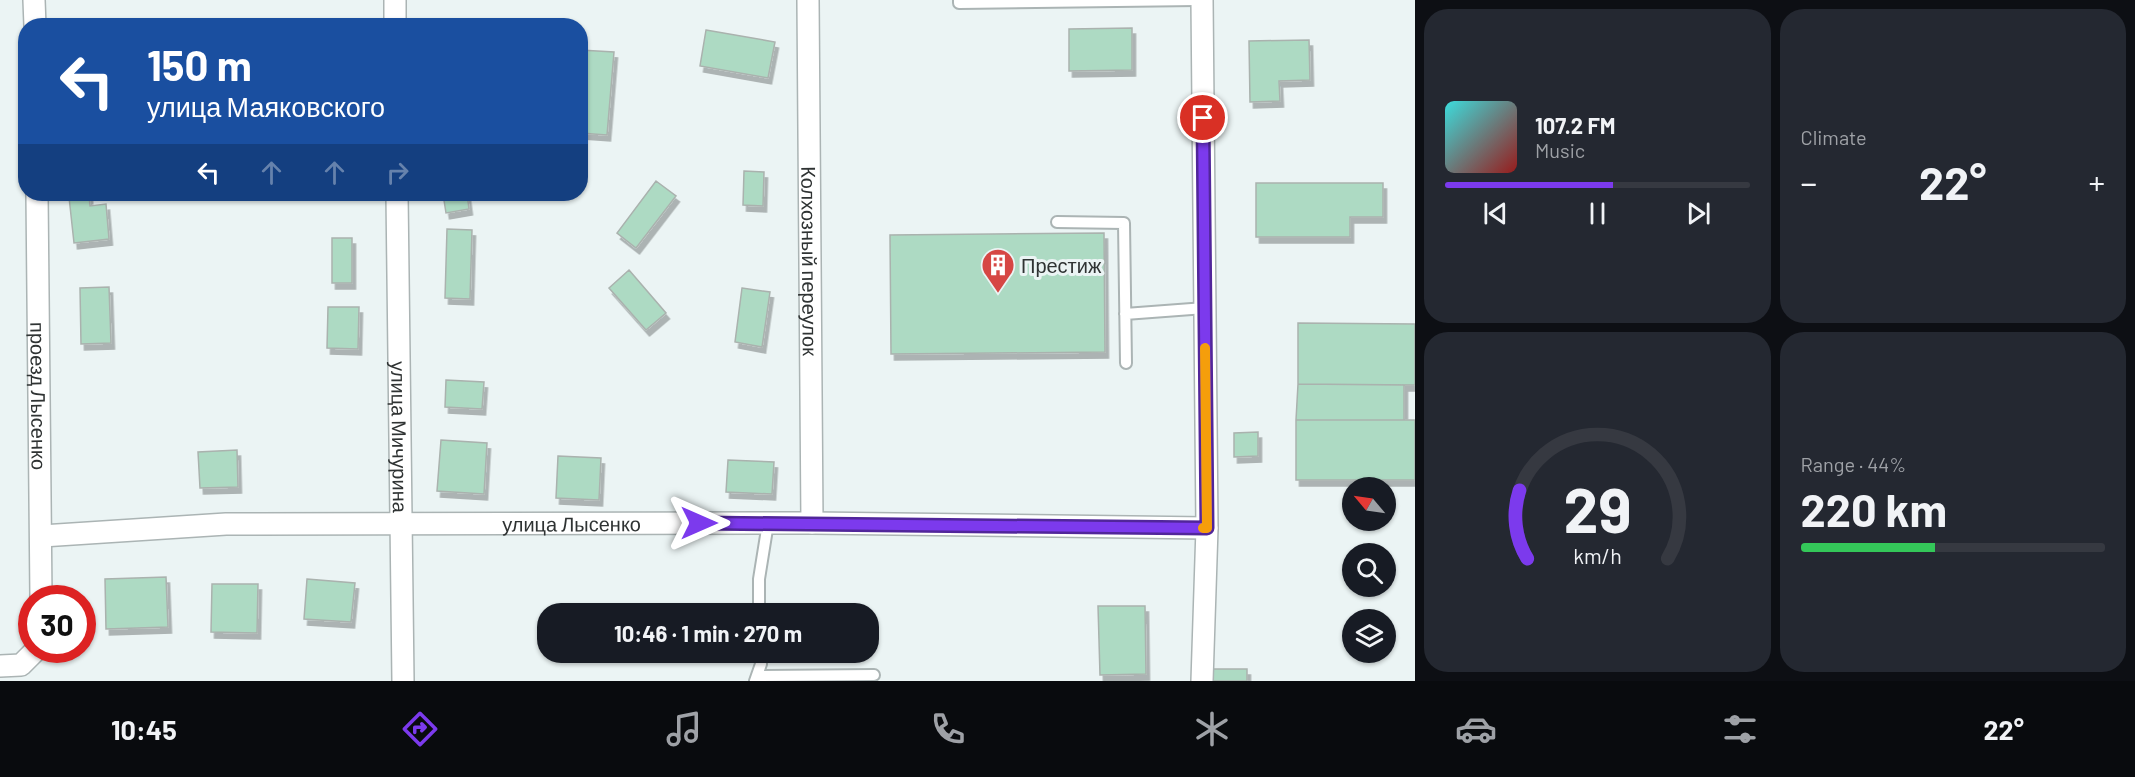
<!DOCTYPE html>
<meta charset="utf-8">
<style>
:root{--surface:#171b24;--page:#242831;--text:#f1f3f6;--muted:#9ea1a6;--line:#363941;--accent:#7c3aed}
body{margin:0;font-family:Barlow,sans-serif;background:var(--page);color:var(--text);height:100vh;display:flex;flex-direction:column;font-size:22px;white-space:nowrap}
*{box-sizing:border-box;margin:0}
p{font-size:20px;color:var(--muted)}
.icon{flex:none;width:33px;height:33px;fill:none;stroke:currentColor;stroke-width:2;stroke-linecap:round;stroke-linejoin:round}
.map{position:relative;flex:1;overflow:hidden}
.drawer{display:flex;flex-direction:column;gap:9px;padding:9px;background:#0d0f14;width:720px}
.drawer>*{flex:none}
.top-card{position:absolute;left:18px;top:18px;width:570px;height:183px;border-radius:24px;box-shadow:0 2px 4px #0004;background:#1a4fa0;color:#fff;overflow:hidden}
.needle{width:39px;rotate:299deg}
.tools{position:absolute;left:1342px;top:477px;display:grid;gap:12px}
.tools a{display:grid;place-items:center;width:54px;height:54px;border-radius:50%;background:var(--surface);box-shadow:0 2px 4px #0004;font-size:30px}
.speed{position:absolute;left:18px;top:585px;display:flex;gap:12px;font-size:30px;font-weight:700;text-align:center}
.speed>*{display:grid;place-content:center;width:78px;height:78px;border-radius:50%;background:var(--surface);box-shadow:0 2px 4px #0004;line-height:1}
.speed .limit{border:9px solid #d22;background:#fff;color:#111}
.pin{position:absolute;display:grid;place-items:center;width:51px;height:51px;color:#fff;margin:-26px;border:3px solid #fff;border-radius:50%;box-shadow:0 2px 6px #0007}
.me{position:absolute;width:66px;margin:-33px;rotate:90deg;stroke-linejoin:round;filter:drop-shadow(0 0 4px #0008)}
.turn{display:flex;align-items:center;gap:21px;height:126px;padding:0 30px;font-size:27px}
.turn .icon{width:78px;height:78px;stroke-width:2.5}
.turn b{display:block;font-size:42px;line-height:51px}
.lanes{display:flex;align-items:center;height:57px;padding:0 30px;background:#0003;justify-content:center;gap:30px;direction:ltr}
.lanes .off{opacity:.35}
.big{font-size:45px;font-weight:700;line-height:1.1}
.drawer .card{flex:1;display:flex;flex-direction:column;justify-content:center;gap:9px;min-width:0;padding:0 21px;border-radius:24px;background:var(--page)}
.drawer .dial{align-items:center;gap:0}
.dial svg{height:156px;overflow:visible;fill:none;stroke:var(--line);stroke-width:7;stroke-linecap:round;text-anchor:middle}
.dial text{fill:var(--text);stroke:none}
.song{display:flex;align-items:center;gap:18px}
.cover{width:72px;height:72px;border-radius:9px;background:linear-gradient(135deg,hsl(180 70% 55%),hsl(0 70% 35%))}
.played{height:6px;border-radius:3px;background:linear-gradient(90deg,var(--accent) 55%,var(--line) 55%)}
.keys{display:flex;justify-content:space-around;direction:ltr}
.heat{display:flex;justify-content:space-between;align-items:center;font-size:33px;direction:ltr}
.charge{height:9px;border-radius:4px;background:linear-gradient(90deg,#34c759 44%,var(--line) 0)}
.drawer .tiles{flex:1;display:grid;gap:9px;grid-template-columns:repeat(2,1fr)}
.trip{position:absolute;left:537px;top:603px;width:342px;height:60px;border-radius:24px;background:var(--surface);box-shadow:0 2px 4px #0004;font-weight:700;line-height:60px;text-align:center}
.menu{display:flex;height:96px;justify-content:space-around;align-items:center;background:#090b0e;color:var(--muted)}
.menu .icon{width:42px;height:42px}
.menu .on{color:var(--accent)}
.menu b{font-size:27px;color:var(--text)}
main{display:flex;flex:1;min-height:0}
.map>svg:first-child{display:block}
</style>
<main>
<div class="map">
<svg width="1415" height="681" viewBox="0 0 1415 681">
<defs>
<filter id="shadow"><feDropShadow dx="3.5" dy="6" stdDeviation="0" flood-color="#0004"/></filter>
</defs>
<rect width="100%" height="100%" fill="#ebf4f4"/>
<!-- building -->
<path fill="#addac3" stroke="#aab2ae" stroke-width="1.5" filter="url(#shadow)" d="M1132,28V70L1069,71V29Z
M706,30L775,42L768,78L700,66Z
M1309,40L1310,80L1279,81L1280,101L1250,102L1249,41Z
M580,50L614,52L607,135L580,133Z
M744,171L764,172L763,206L743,205Z
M656,181L676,196L636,248L617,233Z
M1256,183H1383V217H1350V237H1256Z
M89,194L90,206L106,204L109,239L74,243L69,197Z
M443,194H467L469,209L446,213Z
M447,229L472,230L470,299L445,298Z
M1104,233L1105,352L891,354L890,235Z
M332,238H352V283H332Z
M629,270L666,313L646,330L609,288Z
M109,287L111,343L81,344L80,288Z
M742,288L770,292L762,347L735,342Z
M328,307H359L358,349L327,348Z
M1298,323L1415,324V385L1298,384Z
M446,380L484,382L482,409L445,407Z
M1298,384L1404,385V420H1296Z
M1296,420H1415V480H1296Z
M1258,432V456L1234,457V433Z
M441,440L487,443L484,494L437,491Z
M237,450L238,487L200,488L198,452Z
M558,456L601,458L599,500L556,498Z
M728,460L774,462L772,494L726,492Z
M166,577L168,627L106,629L105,579Z
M307,579L355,583L351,622L304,619Z
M212,584H258L257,633L211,632Z
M1098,606H1145L1146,674L1100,675Z
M1213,669H1247V681H1213Z"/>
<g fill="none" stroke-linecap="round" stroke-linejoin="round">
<!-- service casing -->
<g stroke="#abb4b4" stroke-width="14">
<path id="service" d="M959,0V3L1197,0
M1057,222L1124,223L1126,363
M1125,314L1205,308
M759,614V579L768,523
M757,676L874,675
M755,681L761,664L760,652"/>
</g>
<!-- minor casing -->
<g stroke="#abb4b4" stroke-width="24">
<g id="minor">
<path d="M34,0L35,26"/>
<path d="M395,0V26"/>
<path id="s1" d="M808,0L812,523"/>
<path d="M1202,0L1207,528L1202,681"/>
<path id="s2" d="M37,194L41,598"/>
<path id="s3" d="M397,194L403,681"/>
<path id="s4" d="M42,536L226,524L812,523L1207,528"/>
<path d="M0,666L21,665L36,650"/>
</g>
</g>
<!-- service -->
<use href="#service" stroke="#fff" stroke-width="10"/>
<!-- minor -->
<use href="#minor" stroke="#fff" stroke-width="21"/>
</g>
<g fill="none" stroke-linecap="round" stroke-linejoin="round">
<!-- route casing -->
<g stroke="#51269a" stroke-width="15">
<path id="route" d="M699,523L1207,528L1203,118"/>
</g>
<!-- route -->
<use href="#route" stroke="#7c3aed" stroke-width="10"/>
<!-- slow -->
<path stroke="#f59e0b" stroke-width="10" d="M1203,528H1207L1205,348"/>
</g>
<!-- icons -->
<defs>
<g id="building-pin" transform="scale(1.725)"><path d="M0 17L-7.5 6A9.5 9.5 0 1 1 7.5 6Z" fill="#d64744" stroke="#ebf4f4"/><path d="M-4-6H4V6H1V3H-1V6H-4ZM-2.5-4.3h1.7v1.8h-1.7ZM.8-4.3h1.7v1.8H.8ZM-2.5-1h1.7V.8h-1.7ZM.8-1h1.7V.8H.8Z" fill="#fff"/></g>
</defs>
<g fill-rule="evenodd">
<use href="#building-pin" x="998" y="265"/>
</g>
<g text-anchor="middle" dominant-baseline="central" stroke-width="6" stroke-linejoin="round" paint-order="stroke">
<!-- street labels -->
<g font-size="20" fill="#2f3333" stroke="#ebf4f4">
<text stroke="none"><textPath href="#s1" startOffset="261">Колхозный переулок</textPath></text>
<text stroke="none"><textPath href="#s2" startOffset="202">проезд Лысенко</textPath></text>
<text stroke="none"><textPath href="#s3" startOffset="243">улица Мичурина</textPath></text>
<text stroke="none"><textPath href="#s4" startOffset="530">улица Лысенко</textPath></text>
</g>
<!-- poi labels -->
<g font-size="20" fill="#2f3333" stroke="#ebf4f4" text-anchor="start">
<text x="1021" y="265">Престиж</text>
</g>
</g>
</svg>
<div class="tools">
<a><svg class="needle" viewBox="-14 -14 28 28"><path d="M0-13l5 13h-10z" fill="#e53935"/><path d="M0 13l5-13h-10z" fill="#9ea1a6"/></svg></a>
<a><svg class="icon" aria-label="search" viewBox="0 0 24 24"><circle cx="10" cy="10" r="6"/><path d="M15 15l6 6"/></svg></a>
<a><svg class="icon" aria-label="layers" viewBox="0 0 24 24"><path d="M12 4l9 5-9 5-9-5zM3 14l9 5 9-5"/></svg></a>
</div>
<div class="speed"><div class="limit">30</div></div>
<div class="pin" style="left:1203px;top:118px;background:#d93025"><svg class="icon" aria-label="arrive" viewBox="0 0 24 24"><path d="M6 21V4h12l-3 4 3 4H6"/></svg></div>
<svg class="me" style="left:699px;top:523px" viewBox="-20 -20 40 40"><path d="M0-17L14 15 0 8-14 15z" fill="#7c3aed" stroke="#fff" stroke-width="4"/></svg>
<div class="trip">10:46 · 1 min · 270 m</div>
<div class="top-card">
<div class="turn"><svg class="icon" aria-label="left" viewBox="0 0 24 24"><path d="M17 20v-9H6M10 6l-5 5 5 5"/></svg><div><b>150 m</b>улица Маяковского</div></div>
<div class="lanes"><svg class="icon" aria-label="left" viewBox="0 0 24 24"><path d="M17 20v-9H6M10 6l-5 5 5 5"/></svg><svg class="icon off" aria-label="ahead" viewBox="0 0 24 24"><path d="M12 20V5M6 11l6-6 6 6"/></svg><svg class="icon off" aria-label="ahead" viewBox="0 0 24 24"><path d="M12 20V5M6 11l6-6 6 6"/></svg><svg class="icon off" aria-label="right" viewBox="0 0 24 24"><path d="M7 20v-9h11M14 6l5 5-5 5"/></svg></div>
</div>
</div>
<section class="drawer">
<div class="tiles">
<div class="card">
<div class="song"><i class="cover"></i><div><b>107.2 FM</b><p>Music</p></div></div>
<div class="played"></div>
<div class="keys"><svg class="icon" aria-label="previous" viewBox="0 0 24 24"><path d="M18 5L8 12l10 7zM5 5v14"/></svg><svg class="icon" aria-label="pause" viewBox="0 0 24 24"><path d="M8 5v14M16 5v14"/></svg><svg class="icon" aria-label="next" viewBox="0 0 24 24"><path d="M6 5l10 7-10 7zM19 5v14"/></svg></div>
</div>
<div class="card"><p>Climate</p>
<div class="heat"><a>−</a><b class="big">22°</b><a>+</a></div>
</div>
<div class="card dial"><svg viewBox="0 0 100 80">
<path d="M14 69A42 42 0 1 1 86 69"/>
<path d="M14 69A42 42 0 0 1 10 34" stroke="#7c3aed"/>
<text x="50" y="56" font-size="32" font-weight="700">29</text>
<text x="50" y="72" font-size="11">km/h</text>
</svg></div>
<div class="card"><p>Range · 44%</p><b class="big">220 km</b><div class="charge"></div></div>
</div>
</section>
</main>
<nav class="menu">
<b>10:45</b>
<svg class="icon on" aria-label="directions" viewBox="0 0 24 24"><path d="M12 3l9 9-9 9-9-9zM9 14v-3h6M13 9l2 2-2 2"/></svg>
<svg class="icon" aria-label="music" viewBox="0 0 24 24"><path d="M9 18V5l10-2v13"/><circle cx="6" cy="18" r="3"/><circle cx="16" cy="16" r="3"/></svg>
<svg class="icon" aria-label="phone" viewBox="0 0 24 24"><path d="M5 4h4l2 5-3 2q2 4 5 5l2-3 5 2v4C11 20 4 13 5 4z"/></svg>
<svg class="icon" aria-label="climate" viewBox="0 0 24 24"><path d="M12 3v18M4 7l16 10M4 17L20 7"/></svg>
<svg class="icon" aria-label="car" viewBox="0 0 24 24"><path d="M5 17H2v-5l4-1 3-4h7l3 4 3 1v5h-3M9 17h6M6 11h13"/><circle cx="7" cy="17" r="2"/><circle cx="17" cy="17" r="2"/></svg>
<svg class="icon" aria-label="filters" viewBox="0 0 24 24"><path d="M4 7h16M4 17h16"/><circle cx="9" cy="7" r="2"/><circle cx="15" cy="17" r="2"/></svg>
<b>22°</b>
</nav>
